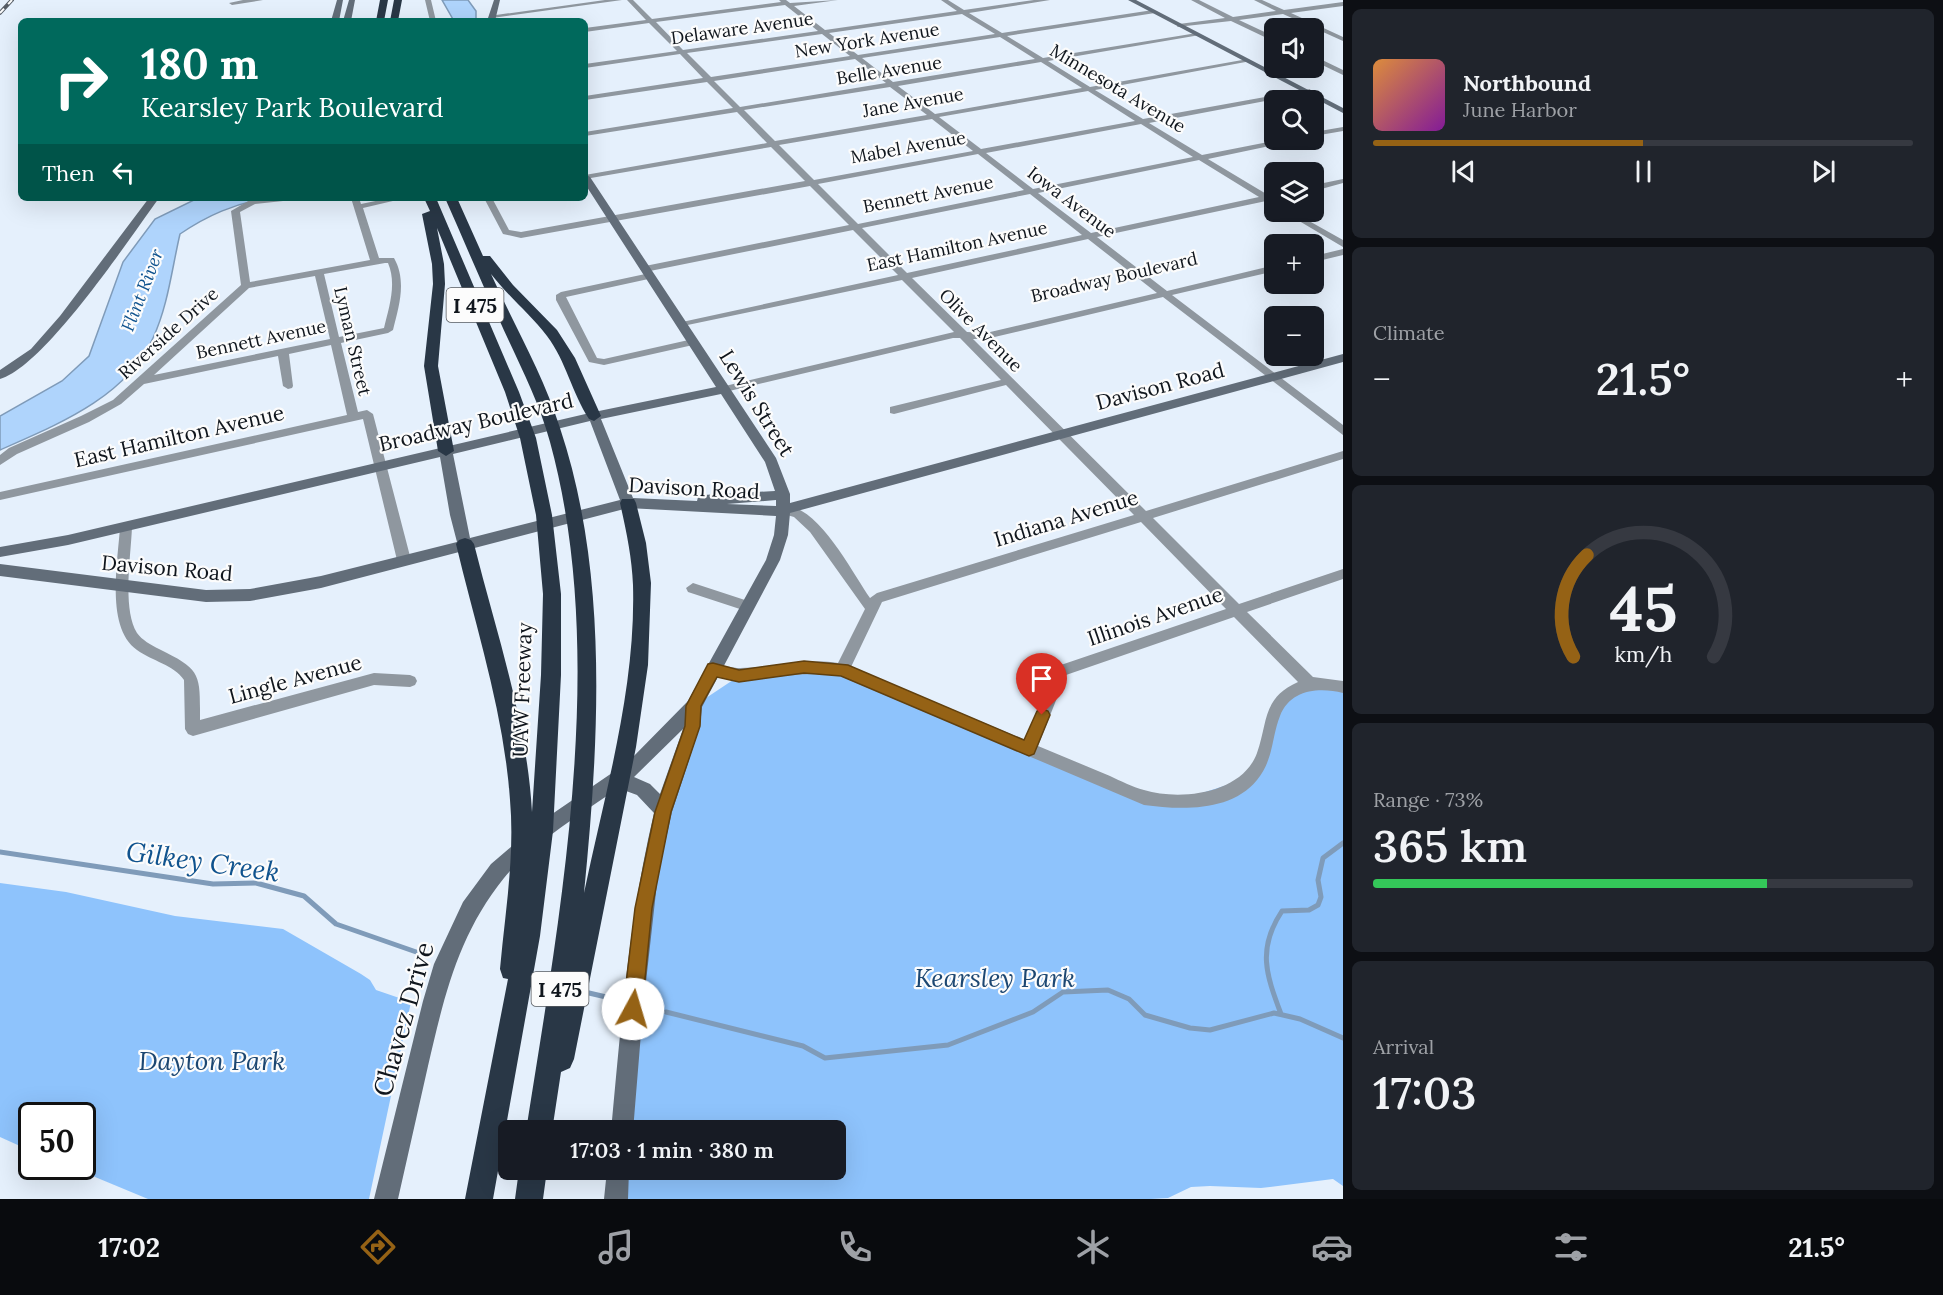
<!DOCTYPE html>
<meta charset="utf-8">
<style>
:root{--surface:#171b24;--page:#20242c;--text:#f1f3f6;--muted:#9ea1a6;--line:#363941;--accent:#956215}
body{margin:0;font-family:Lora,serif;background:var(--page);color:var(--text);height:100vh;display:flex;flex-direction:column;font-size:22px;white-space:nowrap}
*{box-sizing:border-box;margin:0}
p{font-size:20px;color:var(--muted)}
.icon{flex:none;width:33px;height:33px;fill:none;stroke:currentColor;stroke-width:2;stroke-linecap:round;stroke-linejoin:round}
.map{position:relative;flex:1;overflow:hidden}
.panel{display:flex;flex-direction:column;gap:9px;padding:9px;background:#0d0f14;width:600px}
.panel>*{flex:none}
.hud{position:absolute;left:18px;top:18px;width:570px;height:183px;border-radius:9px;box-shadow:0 6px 24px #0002;background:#00695c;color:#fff;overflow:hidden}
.tools{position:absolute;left:1264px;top:18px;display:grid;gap:12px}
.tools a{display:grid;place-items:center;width:60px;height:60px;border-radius:9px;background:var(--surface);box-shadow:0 6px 24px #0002;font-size:30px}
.speed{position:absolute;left:18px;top:1102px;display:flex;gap:12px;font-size:30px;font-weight:700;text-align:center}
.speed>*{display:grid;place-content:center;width:78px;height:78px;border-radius:50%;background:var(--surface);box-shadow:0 6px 24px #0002;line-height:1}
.speed .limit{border:3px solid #111;border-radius:9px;background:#fff;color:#111}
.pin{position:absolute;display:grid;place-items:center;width:51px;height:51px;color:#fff;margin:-62px -26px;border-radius:50% 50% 50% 0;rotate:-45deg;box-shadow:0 0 6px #0007}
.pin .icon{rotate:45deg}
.me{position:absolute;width:66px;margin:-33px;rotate:6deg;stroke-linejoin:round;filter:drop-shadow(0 0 4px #0008)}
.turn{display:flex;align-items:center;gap:21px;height:126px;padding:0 24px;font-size:27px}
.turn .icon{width:78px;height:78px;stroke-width:2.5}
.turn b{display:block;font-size:42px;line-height:51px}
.then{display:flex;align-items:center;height:57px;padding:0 24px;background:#0003;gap:12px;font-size:22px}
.big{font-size:45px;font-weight:600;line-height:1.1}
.panel .tile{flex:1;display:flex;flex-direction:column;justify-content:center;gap:9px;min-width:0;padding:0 21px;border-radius:9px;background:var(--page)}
.panel .dial{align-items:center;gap:0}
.dial svg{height:156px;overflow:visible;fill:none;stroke:var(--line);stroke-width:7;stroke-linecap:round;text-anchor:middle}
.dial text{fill:var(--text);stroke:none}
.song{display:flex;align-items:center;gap:18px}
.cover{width:72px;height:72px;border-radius:9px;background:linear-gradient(135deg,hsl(30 70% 55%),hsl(290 70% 35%))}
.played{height:6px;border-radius:3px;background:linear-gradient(90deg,var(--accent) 50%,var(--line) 50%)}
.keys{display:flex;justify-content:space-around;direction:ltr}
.heat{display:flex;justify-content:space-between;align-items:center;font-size:33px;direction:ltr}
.charge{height:9px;border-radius:4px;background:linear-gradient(90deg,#34c759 73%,var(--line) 0)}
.trip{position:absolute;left:498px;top:1120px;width:348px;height:60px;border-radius:9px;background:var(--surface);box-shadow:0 6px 24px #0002;font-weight:600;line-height:60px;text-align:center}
.tabs{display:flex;height:96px;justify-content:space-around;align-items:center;background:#090b0e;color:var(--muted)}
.tabs .icon{width:42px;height:42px}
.tabs .active{color:var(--accent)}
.tabs b{font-size:27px;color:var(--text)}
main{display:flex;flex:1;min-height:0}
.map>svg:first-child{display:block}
</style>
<main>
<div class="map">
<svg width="1343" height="1199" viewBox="0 0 1343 1199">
<rect width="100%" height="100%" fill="#e5f0fc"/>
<!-- green -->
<path fill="#8ec3fc" d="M816,666L1144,798L1174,802L1249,778L1274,709L1308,682L1343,687V1186L1333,1179L1261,1188L1210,1186L1191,1187L1168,1198L1151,1199H616L619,1170H836V1131H622L643,908L694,706L739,676Z
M0,883L66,892L175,916L283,929L361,974L370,980L376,990L411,1002L369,1199H148L71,1167H82V1116H32L31,1151L0,1137Z"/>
<!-- water -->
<path fill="#afd4fc" stroke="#7f9bb9" stroke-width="1.5" d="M442,0H468L476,11V21H454Z
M198,198H267C234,204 208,215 180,234C172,268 168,306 153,338C126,398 56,425 0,450V416L62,381L89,356L123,262L155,219Z"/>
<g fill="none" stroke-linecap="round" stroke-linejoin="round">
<!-- stream -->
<path stroke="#7f9bb9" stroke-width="5" d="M0,852L213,884L256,883L304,896L336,924L422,954
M589,993L619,1000
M666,1012L803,1046L825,1058L948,1045L1033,1012L1063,992L1108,990L1129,999L1145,1015L1190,1028L1210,1030L1274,1013L1300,1019L1343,1038
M1281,1014C1266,974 1257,949 1282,911L1309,910L1318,905L1321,897L1318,880L1323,858L1343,843"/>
<!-- street -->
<path fill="#8f979f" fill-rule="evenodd" d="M243,0H263L232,5L229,3Z
M425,0H431L436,21H430Z
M605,0H622L492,18L489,16Z
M627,0H633L652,19L781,2L779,0H786L790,3L838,0L794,6L825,30L957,11L941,0H948L964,10L1034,0H1050L969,13L1002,33L1153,10L1155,13L1007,36L1043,58L1197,33L1200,35L1048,61L1090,87L1248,59L1251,61L1095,90L1143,119L1310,89L1311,91L1307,93L1149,123L1202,155L1279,140H1292L1288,142L1208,159L1268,195L1275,193V199L1097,237L1167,291L1275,265V271L1172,295L1343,425V435L1163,297L986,339H973L1146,511L1343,451V459L1153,518L1239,604L1343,569V579L1247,612L1313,677L1343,681V693C1320,687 1290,689 1280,716C1271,739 1274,759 1257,780C1231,812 1181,810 1144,805L840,676C795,668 751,688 708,673L706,669L708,665C717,662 730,668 740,668C773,668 804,658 838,663L865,609L810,532L794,517L780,513L778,510L780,507C814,497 853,574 870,598L877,593L1134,515L1006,385L894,414L890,413V407L1001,380L960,338H953L725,392L721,391L720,389L725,386L954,332L902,280L678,327L677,325L682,322L898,275L853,230L645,272L640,269L645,266L849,225L810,186L521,238L503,234L484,198H492L509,230L521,232L805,181L771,147L585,179V175L767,143L737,112L585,136V132L733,108L707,82L585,100V96L703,78L680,54L585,68V64L677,51L649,23L585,32V28L646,20ZM785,5L818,31L683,50L656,22ZM962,14L995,34L858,55L829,33ZM822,34L850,56L711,77L687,53ZM1000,37L1035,59L893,82L862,58ZM855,59L886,83L740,107L714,81ZM1041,62L1082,88L935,114L898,86ZM890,87L927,115L775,141L744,110ZM1088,91L1135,121L981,149L939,117ZM932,119L973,151L814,180L779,145ZM1141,124L1193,157L1033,189L986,153ZM978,154L1024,190L858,224L818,184ZM1199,160L1259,197L1091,233L1038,193ZM1030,194L1082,235L907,273L862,228ZM1088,239L1157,293L986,333L967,332L912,278ZM1141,522L1226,609L1055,667L1025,740L851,667L882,602ZM1234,617L1298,682C1262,698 1268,722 1257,753C1242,794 1180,801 1144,790C1132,787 1121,781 1110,776C1086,766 1062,756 1038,746L1066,675Z
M1191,0H1199L1233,17L1276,11L1254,0H1262L1284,10L1343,2V6L1291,13L1343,37V41L1283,14L1239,20L1275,37V42L1231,21L1177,27L1179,24L1225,18Z
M1314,56L1343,70V75L1314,61Z
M1343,127V131L1314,136V132Z
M1343,179V183L1314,191V185Z
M264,198H287L283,201L255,204L240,212L250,282L370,260L351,198H359L361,204L390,198L397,200L363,208L379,258H394C407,281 399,306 393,330L388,333L341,343L358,412L367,410L373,414L411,560L409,563L404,565L397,560L363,419L0,500V492L347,415L331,345L289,354L293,386L292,388L288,389L283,386L278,356L144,384L121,404L89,422L17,454L0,465V455L9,448L81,416L113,400L241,285L231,211L250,200ZM385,263H388C397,284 389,307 384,328L339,337L324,274ZM315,276L330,339L154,375L249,288Z
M1284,212H1293L1343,240V247Z
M1343,249V255L1314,262V256Z
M650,273L655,276L653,278L566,297L597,358L604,359L693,339L698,342L693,345L604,365L589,362L556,300V295L561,292Z
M126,522L132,527C131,555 122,609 137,633C142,640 151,645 159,649C202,670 200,674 200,720L374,673L410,675L415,677L417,681L415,685L410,687L374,685L193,736L188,734L185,729L184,680C174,665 152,661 137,650C105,628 118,561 120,527Z
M693,583L751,602L753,606L751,610L746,611L688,592L686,588Z"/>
<!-- secondary -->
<path fill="#626d79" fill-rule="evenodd" d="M337,0H343L339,21H331Z
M349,0H355L351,21H343Z
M494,0H500L495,21H487Z
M1128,0H1136L1343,108V113Z
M585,174L590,177L776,458L790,494V503L1343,354V362L790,513L788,535L780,560L702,707L700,726L672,812L658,874L643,1009L633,1131H611C621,1025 629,918 654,813L637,795L618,788C582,814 531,844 504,878C458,935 444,997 428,1066C418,1110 408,1155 398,1199H374L423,1001L434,964L463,902L491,864L539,823L628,762L688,701L766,560L774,535L776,516L628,508L321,588L250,601L206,602L0,576V564L206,590L250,589L321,576L457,542L450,515L440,457L68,545L0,557V547L68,535L594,412L716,387L585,184ZM721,394L765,462L775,491L703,495L698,497L697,501L633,498L601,419ZM590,421L620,500L470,538L453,454ZM776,500V506L727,504ZM683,729L660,794L650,784L634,777Z
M149,198H159C129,239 45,366 0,379V370L31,349L60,316Z
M607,1170H629L628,1199H604Z"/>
<!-- highway -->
<path fill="#293746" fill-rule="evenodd" d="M380,0H388L384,21H376Z
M394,0H402L398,21H390Z
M424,198H436L519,392L536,438L552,515L561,594V675L553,831L540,936L493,1199H465L508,979L503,978L500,969C505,913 515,856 510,800C504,713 476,628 456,544L459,540L465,538L471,540L474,544C496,632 527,721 532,812L541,675L543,594L536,515L520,438L505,392L437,228L444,264L445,284L438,366L454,451L446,456L438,451L424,366L433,284L432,264L422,214L430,211Z
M445,198H457L483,256H490L513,285L557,330L575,358L601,416L594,421L589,419C572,393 566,361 547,336C530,314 508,296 491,274C514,325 543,374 560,428C609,575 599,741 584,893C605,792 636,689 633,585C632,557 626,530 620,503L622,499H634L636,503L646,543L651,583L648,665L636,747L574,1059L570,1068L561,1072L552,1131H526C560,914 609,657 550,442C538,398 516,358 498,317C479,278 463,238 445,198Z
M519,1170H547L543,1199H515Z"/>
<!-- rail casing -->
<g stroke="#555c65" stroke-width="4">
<path id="rail" d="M0,13L12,0"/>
</g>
<!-- rail -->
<use href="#rail" stroke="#fcfcfc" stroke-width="2" stroke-dasharray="6" stroke-linecap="butt"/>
</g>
<!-- route -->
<path fill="#956215" stroke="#61400e" stroke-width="1.5" d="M804,661L848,665L1024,740L1037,711L1042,709L1048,711L1050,715L1034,754L1029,756L841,676L804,673L739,682L717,677L701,706L700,726L671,812L652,908L642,1009L639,1016L633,1018L626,1016L623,1009L635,908L655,812L685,726L686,706L708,664L713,663L739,670Z"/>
<g text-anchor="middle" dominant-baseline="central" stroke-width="4.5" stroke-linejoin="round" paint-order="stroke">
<!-- far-street labels -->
<g font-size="18" fill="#10161d" stroke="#fcfcfc">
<text transform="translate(742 28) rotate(-8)">Delaware Avenue</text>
<text transform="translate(867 40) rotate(-9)">New York Avenue</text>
<text transform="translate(889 70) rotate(-9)">Belle Avenue</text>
<text transform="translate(1118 88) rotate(31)">Minnesota Avenue</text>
<text transform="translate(913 102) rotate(-10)">Jane Avenue</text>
<text transform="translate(908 147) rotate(-10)">Mabel Avenue</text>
<text transform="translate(928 194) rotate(-11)">Bennett Avenue</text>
<text transform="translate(1072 202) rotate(37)">Iowa Avenue</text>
<text transform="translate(957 246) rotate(-12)">East Hamilton Avenue</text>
<text transform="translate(1114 277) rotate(-13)">Broadway Boulevard</text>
<text transform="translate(981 330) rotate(45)">Olive Avenue</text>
<text transform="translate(168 333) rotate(-42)">Riverside Drive</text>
<text transform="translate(261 339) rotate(-12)">Bennett Avenue</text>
<text transform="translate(353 341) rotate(77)">Lyman Street</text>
</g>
<!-- far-water labels -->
<g font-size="18" font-style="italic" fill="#10538e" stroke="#fcfcfc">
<text transform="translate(142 290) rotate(-69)">Flint River</text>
</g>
<!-- shield labels -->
<g fill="#fcfcfc" stroke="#575b60" stroke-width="1.5">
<rect x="446.5" y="288" width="57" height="34" rx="4.5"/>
<rect x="531.5" y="972" width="57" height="34" rx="4.5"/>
</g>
<g font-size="20" font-weight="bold" fill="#10161d">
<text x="475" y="305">I 475</text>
<text x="560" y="989">I 475</text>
</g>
<!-- street labels -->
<g font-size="21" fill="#10161d" stroke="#fcfcfc">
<text transform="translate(1160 386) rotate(-15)">Davison Road</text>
<text transform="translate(757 403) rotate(58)">Lewis Street</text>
<text transform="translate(476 422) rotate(-13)">Broadway Boulevard</text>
<text transform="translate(179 436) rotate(-13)">East Hamilton Avenue</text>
<text transform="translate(694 488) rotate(3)">Davison Road</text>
<text transform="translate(1066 518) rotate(-17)">Indiana Avenue</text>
<text transform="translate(167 568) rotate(5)">Davison Road</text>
<text transform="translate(1155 616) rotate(-19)">Illinois Avenue</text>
<text transform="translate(295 679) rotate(-15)">Lingle Avenue</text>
<text transform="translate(522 690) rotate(-88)">UAW Freeway</text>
</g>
<!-- near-park labels -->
<g font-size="26" font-style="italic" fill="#1c4772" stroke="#fcfcfc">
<text x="995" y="977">Kearsley Park</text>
<text x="212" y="1060">Dayton Park</text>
</g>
<!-- near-street labels -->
<g font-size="26" fill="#10161d" stroke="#fcfcfc">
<text transform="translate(403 1019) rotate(-74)">Chavez Drive</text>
</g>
<!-- near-water labels -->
<g font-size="27" font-style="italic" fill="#10538e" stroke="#fcfcfc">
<text transform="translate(203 861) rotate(8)">Gilkey Creek</text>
</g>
</g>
</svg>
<div class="tools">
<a><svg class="icon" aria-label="sound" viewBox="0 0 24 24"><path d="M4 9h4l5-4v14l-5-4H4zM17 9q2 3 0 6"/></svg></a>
<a><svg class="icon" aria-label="search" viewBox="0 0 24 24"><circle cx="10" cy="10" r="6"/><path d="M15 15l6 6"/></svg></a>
<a><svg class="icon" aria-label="layers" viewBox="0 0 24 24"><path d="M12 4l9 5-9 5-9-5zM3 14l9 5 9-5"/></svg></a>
<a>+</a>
<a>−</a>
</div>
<div class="speed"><div class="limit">50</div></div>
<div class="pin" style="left:1042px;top:715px;background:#d93025"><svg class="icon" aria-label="arrive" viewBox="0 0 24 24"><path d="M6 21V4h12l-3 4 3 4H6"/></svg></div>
<svg class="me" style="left:633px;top:1009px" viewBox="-20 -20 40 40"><circle r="19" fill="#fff"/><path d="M0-13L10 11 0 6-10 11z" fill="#956215"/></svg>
<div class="trip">17:03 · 1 min · 380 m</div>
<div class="hud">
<div class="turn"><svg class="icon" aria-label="right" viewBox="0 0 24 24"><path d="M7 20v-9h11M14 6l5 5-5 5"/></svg><div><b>180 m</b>Kearsley Park Boulevard</div></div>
<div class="then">Then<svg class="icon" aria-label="left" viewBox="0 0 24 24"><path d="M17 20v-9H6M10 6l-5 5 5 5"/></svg></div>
</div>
</div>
<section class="panel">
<div class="tile">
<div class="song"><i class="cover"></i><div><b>Northbound</b><p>June Harbor</p></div></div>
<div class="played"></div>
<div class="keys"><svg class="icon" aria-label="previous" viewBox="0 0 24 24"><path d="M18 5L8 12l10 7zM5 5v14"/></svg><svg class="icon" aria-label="pause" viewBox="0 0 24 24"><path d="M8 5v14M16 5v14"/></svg><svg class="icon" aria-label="next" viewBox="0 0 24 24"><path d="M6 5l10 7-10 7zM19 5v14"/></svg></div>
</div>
<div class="tile"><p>Climate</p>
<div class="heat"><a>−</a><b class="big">21.5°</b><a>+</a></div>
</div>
<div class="tile dial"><svg viewBox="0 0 100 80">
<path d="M14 69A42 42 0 1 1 86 69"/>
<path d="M14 69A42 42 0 0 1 21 17" stroke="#956215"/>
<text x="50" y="56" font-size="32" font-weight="700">45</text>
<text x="50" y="72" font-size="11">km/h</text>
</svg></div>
<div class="tile"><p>Range · 73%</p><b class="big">365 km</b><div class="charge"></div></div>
<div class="tile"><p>Arrival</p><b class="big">17:03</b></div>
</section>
</main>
<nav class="tabs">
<b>17:02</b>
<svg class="icon active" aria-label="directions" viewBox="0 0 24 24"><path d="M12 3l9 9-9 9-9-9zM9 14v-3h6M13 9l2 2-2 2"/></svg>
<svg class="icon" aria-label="music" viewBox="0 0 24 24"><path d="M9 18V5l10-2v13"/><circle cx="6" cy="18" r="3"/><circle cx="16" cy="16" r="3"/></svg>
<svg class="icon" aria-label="phone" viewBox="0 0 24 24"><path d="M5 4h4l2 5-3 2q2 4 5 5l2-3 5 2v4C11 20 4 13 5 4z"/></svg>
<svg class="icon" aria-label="climate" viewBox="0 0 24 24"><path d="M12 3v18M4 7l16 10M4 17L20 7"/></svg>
<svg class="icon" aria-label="car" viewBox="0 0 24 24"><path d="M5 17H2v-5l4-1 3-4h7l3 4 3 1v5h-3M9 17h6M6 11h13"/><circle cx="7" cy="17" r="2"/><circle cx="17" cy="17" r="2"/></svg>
<svg class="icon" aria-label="filters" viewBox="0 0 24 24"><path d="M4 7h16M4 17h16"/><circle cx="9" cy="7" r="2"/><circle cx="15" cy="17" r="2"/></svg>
<b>21.5°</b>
</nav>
